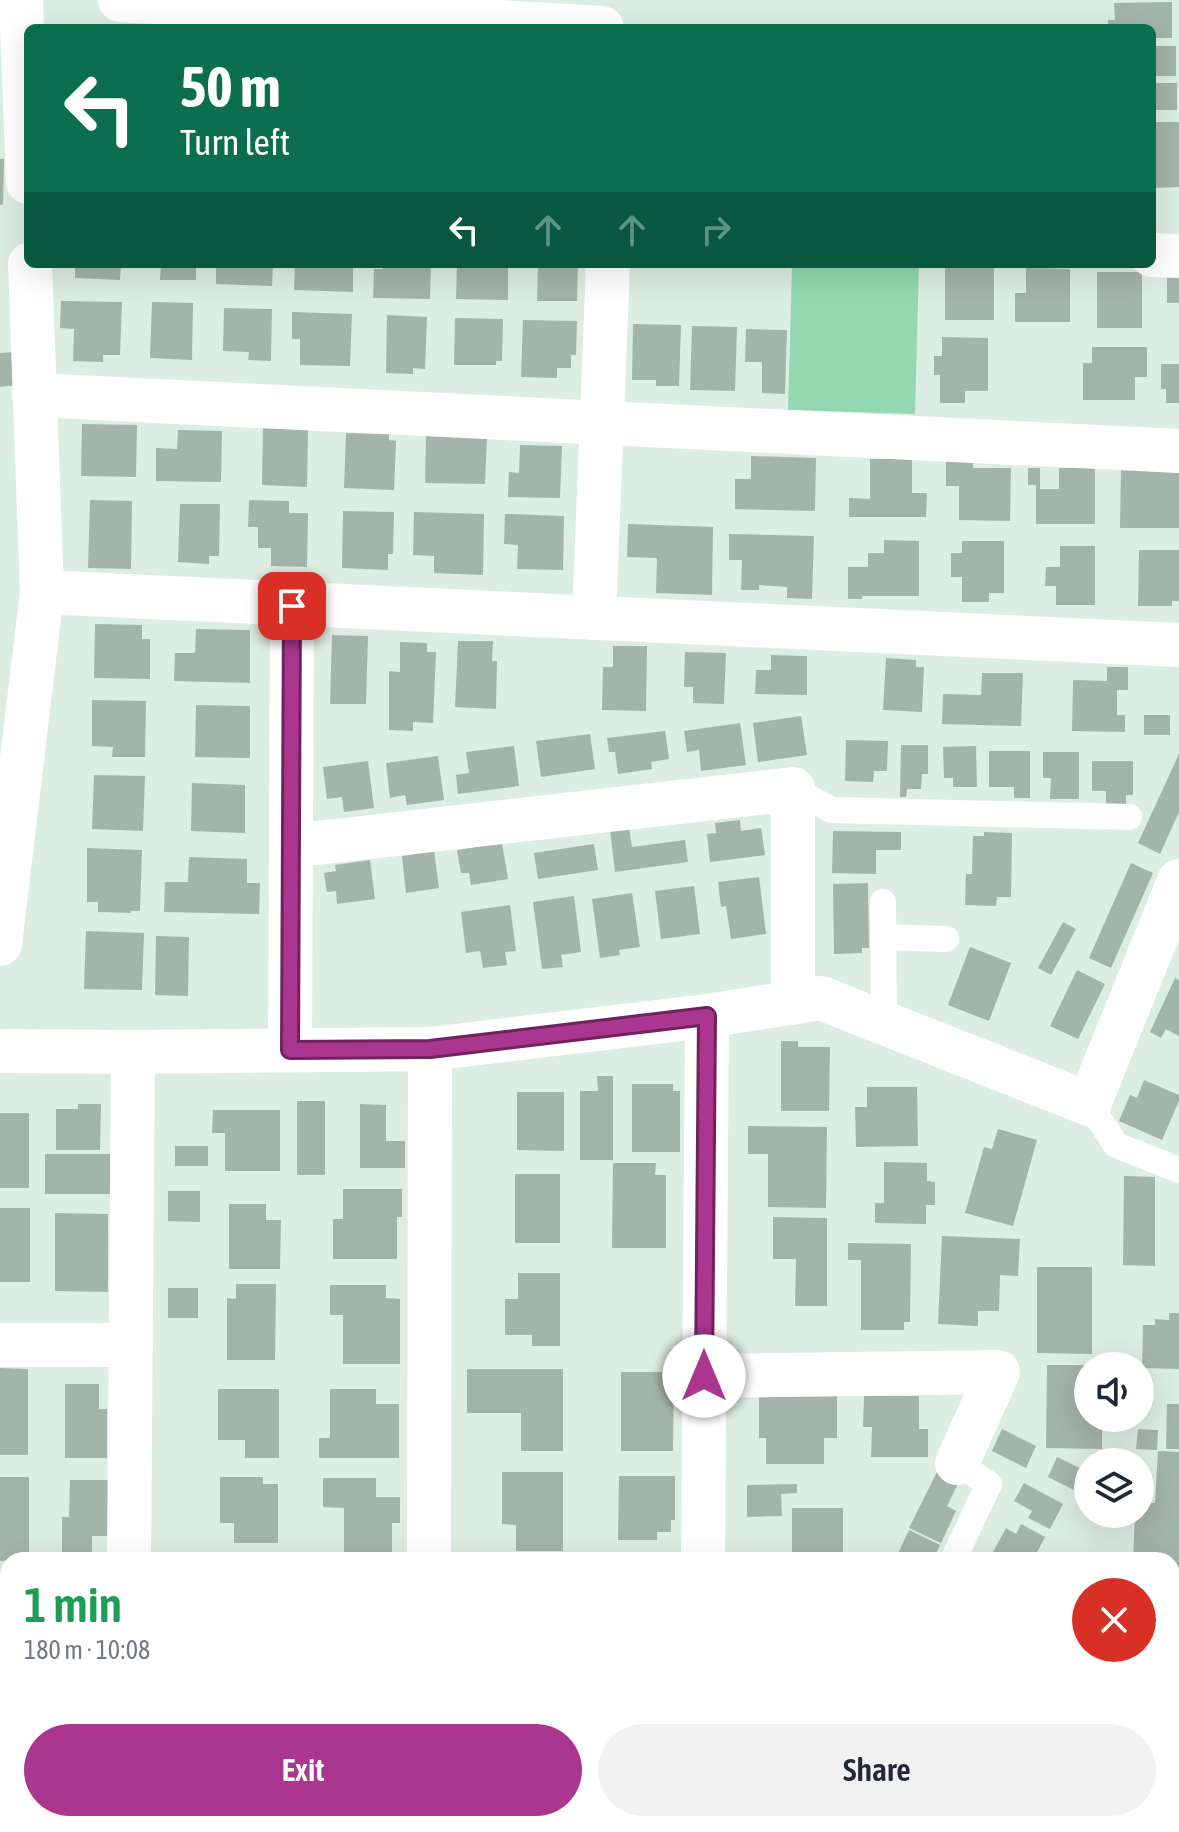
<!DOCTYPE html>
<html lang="en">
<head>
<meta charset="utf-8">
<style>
  :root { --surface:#fff; --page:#f2f2f3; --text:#1f2937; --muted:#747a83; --accent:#ab3690 }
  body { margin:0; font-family:"Asap Condensed",sans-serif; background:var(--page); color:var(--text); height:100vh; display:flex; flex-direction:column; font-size:30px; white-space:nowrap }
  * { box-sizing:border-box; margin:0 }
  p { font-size:26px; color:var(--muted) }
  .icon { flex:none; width:44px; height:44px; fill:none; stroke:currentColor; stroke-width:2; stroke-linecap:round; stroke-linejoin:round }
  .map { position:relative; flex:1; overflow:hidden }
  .drawer { position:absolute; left:0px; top:1552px; width:1180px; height:280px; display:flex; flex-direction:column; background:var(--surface); border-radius:24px 24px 0 0; box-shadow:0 8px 32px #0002 }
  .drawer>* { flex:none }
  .guide { position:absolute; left:24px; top:24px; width:1132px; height:244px; border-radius:12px; box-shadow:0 8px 32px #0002; background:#0b6e4f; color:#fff; overflow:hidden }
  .controls { position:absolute; left:1074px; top:1352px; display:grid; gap:16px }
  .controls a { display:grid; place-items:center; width:80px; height:80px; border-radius:50%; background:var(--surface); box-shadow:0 8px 32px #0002; font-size:40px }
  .pin { position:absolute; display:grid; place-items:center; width:68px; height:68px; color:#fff; margin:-34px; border-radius:16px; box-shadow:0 4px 12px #0006 }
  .me { position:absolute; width:88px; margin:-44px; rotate:0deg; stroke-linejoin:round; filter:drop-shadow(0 0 6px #0008) }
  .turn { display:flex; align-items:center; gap:28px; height:168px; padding:0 24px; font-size:36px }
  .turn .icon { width:104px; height:104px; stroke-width:2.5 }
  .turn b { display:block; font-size:56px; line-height:68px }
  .lanes { display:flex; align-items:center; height:76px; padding:0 24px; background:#0003; justify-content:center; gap:40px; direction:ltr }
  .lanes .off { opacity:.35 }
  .round { display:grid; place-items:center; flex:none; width:84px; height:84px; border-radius:42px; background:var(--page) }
  .headline { display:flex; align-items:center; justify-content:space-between; height:136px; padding:0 24px }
  h1 { font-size:48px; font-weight:600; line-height:60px; color:#1e9e55 }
  .button { display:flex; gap:16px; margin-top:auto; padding:16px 24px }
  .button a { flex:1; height:92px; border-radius:48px; background:var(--accent); color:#fff; font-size:32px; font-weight:600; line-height:92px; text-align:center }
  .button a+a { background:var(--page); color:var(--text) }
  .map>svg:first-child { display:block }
  .green { fill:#94d8b1 }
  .building { fill:#a3b4a9 }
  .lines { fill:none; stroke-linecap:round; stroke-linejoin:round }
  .lane { stroke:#fff; stroke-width:26 }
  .street { stroke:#fff; stroke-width:44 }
  .route-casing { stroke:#6f235e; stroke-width:20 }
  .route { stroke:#ab3690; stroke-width:14 }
</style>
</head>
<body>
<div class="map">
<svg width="1179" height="1832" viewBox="0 0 1179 1832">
  <rect width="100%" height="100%" fill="#dcede2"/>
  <polygon class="green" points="792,264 919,264 915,414 788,410"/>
  <g class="building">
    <polygon points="1172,2 1172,38 1152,38 1152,28 1108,28 1108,20 1115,20 1114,3"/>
    <polygon points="77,24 135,25 135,28 77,28"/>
    <rect x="1152" y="46" width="24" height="30"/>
    <rect x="1152" y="83" width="25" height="27"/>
    <polygon points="1152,122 1179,122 1179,187 1152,188"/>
    <polygon points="0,159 4,159 3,205 0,205"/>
    <polygon points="75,264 121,264 120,280 75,278"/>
    <polygon points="161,264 196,264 196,280 160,280"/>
    <polygon points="216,264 273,264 272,286 216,284"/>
    <polygon points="295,264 353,264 353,292 294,290"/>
    <polygon points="383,264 431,264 430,299 373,298 374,269 383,269"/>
    <polygon points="457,264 508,264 508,300 456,299"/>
    <polygon points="538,264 578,264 577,301 537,301"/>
    <rect x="945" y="265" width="49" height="55"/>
    <polygon points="1026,268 1070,269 1070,322 1015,322 1015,293 1026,293"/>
    <rect x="1097" y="272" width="45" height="56"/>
    <rect x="1167" y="276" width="12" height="27"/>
    <polygon points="61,301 122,302 120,355 103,355 103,362 73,361 74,329 60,328"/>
    <polygon points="152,302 193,303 192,360 150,358"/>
    <polygon points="224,308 272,309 271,361 248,360 249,352 223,351"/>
    <polygon points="292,312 352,314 350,366 300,365 300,339 292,339"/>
    <polygon points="387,315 427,317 425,369 413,368 413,374 386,373"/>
    <polygon points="455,318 503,319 502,361 496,361 496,365 454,365"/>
    <polygon points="523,320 577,321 576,355 571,355 571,368 557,368 557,378 521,377"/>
    <polygon points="633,324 681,325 679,386 656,386 656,380 632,380"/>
    <polygon points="692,326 737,327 735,391 690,390"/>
    <polygon points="746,329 787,330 785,394 762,393 762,362 745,362"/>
    <polygon points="942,337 988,338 988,391 965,391 965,403 940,403 940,375 934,375 934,356 942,356"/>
    <polygon points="1092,347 1147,347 1147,377 1135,377 1135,400 1083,400 1083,363 1092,363"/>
    <polygon points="15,352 18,385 0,387 0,353"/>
    <polygon points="1161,364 1179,364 1179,403 1166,403 1166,389 1161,389"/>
    <polygon points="82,424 137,425 136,477 81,476"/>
    <polygon points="263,428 308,429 307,487 262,485"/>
    <polygon points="178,430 222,431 221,482 156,481 156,448 177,449"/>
    <polygon points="346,433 389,434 389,440 396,441 394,490 344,488"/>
    <polygon points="426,436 487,437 485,484 425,483"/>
    <polygon points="520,445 562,446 560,498 508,497 509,472 519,473"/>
    <polygon points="751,456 816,458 815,511 735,509 735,479 751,479"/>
    <polygon points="870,459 912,459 912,493 927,493 926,517 849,517 849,498 870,499"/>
    <polygon points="946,459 973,460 973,468 1011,468 1010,521 959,520 959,486 946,486"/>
    <polygon points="1028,468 1040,468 1040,489 1059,489 1059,468 1095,468 1095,524 1036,524 1036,485 1028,485"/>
    <polygon points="1121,468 1179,468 1179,528 1120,528"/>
    <polygon points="90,500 132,501 131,569 88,568"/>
    <polygon points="249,500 289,501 289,513 308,513 307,567 271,566 271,548 258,548 258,527 248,527"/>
    <polygon points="180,504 220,504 219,556 209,556 209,564 178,562"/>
    <polygon points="343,511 394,512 393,554 388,554 388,570 342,568"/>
    <polygon points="414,512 484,514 483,575 434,573 434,556 413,555"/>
    <polygon points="505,514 564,516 563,570 517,569 518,545 504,544"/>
    <polygon points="628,524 713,527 712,595 656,593 657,558 627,557"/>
    <polygon points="729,534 814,536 812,599 787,598 787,587 759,585 759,590 741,590 742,560 729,560"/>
    <polygon points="884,540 919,541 919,596 862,596 862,599 848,599 848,567 868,567 868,553 884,553"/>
    <polygon points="962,541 1004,541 1004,593 989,593 989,602 962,602 962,577 951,577 951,553 962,553"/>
    <polygon points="1060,546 1095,546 1095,605 1056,605 1056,586 1045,586 1046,567 1060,567"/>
    <polygon points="1139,550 1179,550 1179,601 1172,601 1172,606 1138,606"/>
    <polygon points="95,624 142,625 142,639 150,639 150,679 94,678"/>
    <polygon points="196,629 250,630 250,683 174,681 175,653 195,653"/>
    <polygon points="332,635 368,636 366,704 330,704"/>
    <polygon points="458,641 493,641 492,661 497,661 496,709 455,707"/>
    <polygon points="400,642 427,643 427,652 436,652 433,723 413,722 413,731 389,730 389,671 400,672"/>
    <polygon points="613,646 647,646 646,711 602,710 603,667 613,667"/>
    <polygon points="685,652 726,653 724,704 693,703 693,687 684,687"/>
    <polygon points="771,655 807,656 807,695 755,694 756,670 771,670"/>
    <polygon points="886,658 916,660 916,667 924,667 922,712 883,710"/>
    <polygon points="1107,667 1128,667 1128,690 1117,690 1117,715 1125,715 1125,732 1072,731 1073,680 1107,681"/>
    <polygon points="982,673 1023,673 1021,726 942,724 943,694 981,695"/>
    <polygon points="92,700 146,701 145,757 112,757 113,747 92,746"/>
    <polygon points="196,705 250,706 250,758 195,757"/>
    <rect x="1144" y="715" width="26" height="20"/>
    <polygon points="801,716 807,755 758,762 753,723"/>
    <polygon points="740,723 746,765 701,771 699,750 687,752 684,731"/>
    <polygon points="665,731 669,759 651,762 652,769 618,774 615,752 609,752 607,738"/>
    <polygon points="590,734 595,769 541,777 536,741"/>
    <polygon points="846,740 888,741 887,771 874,771 873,782 845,781"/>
    <polygon points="901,745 928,745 928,774 922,774 921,789 907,789 906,797 900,797"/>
    <polygon points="514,746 519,786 458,794 456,775 469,773 466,752"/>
    <polygon points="976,746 977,787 953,787 953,778 944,778 943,747"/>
    <polygon points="989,751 1030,751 1030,798 1014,798 1014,787 989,787"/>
    <polygon points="1043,752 1079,752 1079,799 1050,799 1051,778 1043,778"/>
    <polygon points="1179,754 1179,812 1160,854 1138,843"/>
    <polygon points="438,756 444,800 407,805 405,795 390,798 386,763"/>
    <polygon points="368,761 374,808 344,812 342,797 327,799 323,767"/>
    <polygon points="1092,761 1133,761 1133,795 1126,795 1126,806 1106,806 1106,791 1092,791"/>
    <polygon points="94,775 145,776 143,831 92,829"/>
    <polygon points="192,783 245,785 245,833 191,831"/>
    <polygon points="740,820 741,831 761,828 765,855 710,862 707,834 716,833 715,823"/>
    <polygon points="629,827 632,847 685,840 688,862 615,872 610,829"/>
    <polygon points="833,831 901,832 901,850 876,850 876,874 832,873"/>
    <polygon points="984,832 1012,833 1011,897 997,897 996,906 965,905 966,874 972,874 973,836 984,836"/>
    <polygon points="502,843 508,879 471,885 469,873 461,873 457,850"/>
    <polygon points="594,844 598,870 538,879 534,853"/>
    <polygon points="87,848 142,850 140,911 131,911 131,913 98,912 98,902 87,902"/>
    <polygon points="434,851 439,888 406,893 402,856"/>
    <polygon points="189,857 247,859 247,883 260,883 259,914 164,912 165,882 188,882"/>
    <polygon points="370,860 375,899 337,904 336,891 327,892 324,873 336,871 335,865"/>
    <polygon points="1131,863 1153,873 1111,968 1089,958"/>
    <polygon points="759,877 766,934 731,939 726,906 721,907 718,882"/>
    <polygon points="868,883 869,948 862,948 862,953 834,954 833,884"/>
    <polygon points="694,886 700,934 661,939 655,891"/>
    <polygon points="632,893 640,947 619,950 620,955 600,958 592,899"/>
    <polygon points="574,896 581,952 561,955 563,967 542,969 533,902"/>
    <polygon points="510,905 516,951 505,952 507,965 483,968 480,951 466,953 461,912"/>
    <polygon points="1063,922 1076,929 1051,975 1038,968"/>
    <polygon points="86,931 144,933 142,990 84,989"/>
    <polygon points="156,936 189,937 188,996 155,995"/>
    <polygon points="970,947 1011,963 989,1021 948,1005"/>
    <polygon points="1077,970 1105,984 1078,1039 1050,1026"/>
    <polygon points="1175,978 1179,980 1179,1036 1166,1029 1161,1038 1150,1032"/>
    <polygon points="781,1041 798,1041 798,1047 830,1047 829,1111 781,1111"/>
    <polygon points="597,1076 613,1076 613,1160 580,1160 580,1091 598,1091"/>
    <polygon points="1144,1080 1179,1095 1179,1101 1162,1140 1119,1121 1130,1095 1137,1098"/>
    <polygon points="632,1084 673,1084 673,1091 680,1091 680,1152 632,1152"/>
    <polygon points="867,1087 917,1087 918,1146 856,1147 855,1107 867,1107"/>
    <polygon points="517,1092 564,1092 564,1151 517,1150"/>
    <rect x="297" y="1101" width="28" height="74"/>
    <polygon points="78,1104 101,1104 100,1150 56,1150 56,1109 78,1109"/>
    <polygon points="360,1104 386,1105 386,1141 405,1141 405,1168 360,1168"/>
    <polygon points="213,1110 280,1110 280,1171 225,1171 225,1133 212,1133"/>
    <rect x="0" y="1113" width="29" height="75"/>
    <polygon points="748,1126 827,1127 826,1208 768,1207 768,1154 748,1154"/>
    <polygon points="998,1129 1037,1140 1013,1226 965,1213 984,1147 992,1149"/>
    <rect x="175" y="1146" width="33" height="20"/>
    <rect x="45" y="1154" width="65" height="40"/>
    <polygon points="884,1162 927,1163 927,1181 935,1182 935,1205 926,1205 926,1224 875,1223 875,1203 884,1203"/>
    <polygon points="613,1163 656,1163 655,1175 666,1175 666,1248 612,1248"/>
    <rect x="515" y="1174" width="45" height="69"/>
    <polygon points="1124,1176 1155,1177 1155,1266 1123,1265"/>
    <polygon points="343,1189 402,1189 402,1217 397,1217 397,1259 333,1259 333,1219 343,1219"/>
    <polygon points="168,1191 200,1191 200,1222 168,1221"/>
    <polygon points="229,1204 266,1204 266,1220 281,1220 280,1269 229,1269"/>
    <rect x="0" y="1208" width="30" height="74"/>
    <polygon points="55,1213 108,1214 108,1292 55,1291"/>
    <polygon points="773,1217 827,1218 827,1306 795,1306 796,1259 773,1259"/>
    <polygon points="942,1236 1020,1239 1018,1276 1000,1275 999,1311 978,1311 978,1326 938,1324"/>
    <polygon points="848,1243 911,1244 910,1322 904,1322 904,1330 861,1330 861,1260 848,1260"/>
    <polygon points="1037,1267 1092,1267 1092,1354 1037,1353"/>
    <polygon points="518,1273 560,1273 560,1346 532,1346 532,1335 505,1335 505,1299 518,1299"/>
    <polygon points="236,1284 276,1284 275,1360 227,1360 227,1298 236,1299"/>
    <polygon points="330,1285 386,1285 386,1298 400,1299 400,1364 343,1364 343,1315 330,1315"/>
    <rect x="168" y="1288" width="30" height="30"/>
    <polygon points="1169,1313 1179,1313 1179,1369 1142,1368 1143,1325 1155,1325 1155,1319 1169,1320"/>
    <polygon points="1047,1365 1088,1365 1088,1418 1102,1418 1102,1449 1046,1448"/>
    <polygon points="0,1368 28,1369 28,1455 0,1455"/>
    <polygon points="467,1369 563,1369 563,1451 521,1451 521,1413 467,1413"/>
    <polygon points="621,1372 674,1372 673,1451 621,1451"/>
    <polygon points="65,1384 99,1384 99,1409 107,1409 107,1458 65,1458"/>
    <polygon points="218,1389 279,1389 279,1458 245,1458 245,1440 218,1440"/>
    <polygon points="330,1389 376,1389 376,1404 399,1404 399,1458 319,1458 319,1438 330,1438"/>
    <polygon points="837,1396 837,1438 824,1438 824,1464 766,1464 766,1438 759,1438 759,1397"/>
    <polygon points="864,1396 919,1396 919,1429 928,1429 928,1457 871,1457 872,1427 863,1427"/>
    <polygon points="1167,1404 1179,1404 1179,1449 1166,1449"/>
    <polygon points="1002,1429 1036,1446 1026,1468 992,1451"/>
    <polygon points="1138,1429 1158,1430 1157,1450 1136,1449"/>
    <polygon points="1158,1451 1179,1452 1179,1726 1172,1726 1172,1560 1133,1560 1135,1514 1140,1514 1140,1503 1155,1503"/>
    <polygon points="1057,1457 1088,1472 1078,1492 1048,1477"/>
    <polygon points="502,1472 563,1472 563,1551 516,1551 516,1525 502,1524"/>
    <polygon points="937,1472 959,1482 947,1506 956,1511 941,1543 909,1528"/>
    <polygon points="619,1476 675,1476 675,1520 671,1520 671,1532 657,1532 657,1540 618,1540"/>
    <polygon points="0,1477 29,1477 29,1560 0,1561"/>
    <polygon points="220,1477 263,1477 263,1484 278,1484 278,1543 234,1543 234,1523 220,1523"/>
    <polygon points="323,1478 376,1478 376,1497 400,1497 400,1523 392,1523 392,1554 344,1554 344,1508 323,1507"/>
    <polygon points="70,1480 109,1480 109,1536 92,1536 92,1560 62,1560 62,1517 69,1517"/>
    <polygon points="1024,1483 1063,1504 1050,1529 1028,1518 1032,1511 1014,1501"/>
    <polygon points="797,1484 797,1493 781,1494 782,1516 747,1517 747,1485"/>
    <rect x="792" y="1508" width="51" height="52"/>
    <polygon points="1021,1524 1045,1537 1033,1560 1007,1560 993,1552 1006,1528 1016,1534"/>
    <polygon points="909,1530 940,1545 933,1560 895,1560"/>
    <rect x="0" y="1640" width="8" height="78"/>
    <rect x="1172" y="1751" width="7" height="46"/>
    <polygon points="0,1753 8,1753 8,1824 33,1824 33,1832 0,1830"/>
    <rect x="211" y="1824" width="54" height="8"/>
    <polygon points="339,1824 396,1824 396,1832 340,1832"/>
    <rect x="486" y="1824" width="51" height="8"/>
    <rect x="626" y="1824" width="45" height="8"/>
    <rect x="751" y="1824" width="60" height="8"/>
    <polygon points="1066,1824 1097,1824 1097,1832 1048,1832 1048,1826 1066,1826"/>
    <rect x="1133" y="1824" width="41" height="8"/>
  </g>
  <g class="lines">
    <g class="lane">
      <polyline points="793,789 832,810 1129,817"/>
      <polyline points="883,902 884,1023"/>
      <polyline points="883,937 946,939"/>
      <polyline points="1089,1104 1116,1145 1179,1170"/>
      <polyline points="953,1560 989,1484 957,1463"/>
    </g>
    <g class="street">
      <polyline points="21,0 28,182"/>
      <polyline points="120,0 602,28"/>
      <polyline points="1152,255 1179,256"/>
      <polyline points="34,395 1179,451"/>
      <polyline points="42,592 1179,645"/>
      <polyline points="594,618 608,264"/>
      <polyline points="291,846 793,789 793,1003"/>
      <polyline points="0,944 42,592 30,264"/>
      <polyline points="290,1050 292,606"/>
      <polyline points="0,1051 133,1052 430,1049 707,1016 821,998 1089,1104 1179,881"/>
      <polyline points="0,1345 131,1345"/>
      <polyline points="704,1376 998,1372 957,1463"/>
      <polyline points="129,1560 133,1052"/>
      <polyline points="429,1560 430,1049"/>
      <polyline points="703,1560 707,1016"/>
      <polyline points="0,1622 8,1622"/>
      <polyline points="127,1832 127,1824"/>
      <polyline points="428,1832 428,1824"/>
      <polyline points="701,1832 701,1824"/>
    </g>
  </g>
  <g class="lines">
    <g class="route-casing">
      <polyline id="route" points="292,606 290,1050 430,1049 707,1016 704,1376"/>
    </g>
    <use href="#route" class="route"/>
  </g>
</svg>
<div class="controls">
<a><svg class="icon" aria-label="sound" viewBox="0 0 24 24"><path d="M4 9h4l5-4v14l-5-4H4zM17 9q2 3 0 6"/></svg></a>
<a><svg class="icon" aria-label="layers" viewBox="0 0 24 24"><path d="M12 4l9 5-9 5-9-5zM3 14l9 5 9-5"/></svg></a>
</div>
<div class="pin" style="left:292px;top:606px;background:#d93025"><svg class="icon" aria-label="arrive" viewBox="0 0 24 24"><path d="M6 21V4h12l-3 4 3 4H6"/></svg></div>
<svg class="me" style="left:704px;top:1376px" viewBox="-20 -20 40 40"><circle r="19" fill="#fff"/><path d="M0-13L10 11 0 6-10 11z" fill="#ab3690"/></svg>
<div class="guide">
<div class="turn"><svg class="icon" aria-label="left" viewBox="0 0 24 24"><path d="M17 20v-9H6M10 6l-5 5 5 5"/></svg><div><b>50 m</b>Turn left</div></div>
<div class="lanes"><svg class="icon" aria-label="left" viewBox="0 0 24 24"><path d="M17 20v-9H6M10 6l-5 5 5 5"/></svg><svg class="icon off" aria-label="ahead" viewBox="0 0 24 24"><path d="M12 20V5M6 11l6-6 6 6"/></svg><svg class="icon off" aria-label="ahead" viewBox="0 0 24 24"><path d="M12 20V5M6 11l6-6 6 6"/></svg><svg class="icon off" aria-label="right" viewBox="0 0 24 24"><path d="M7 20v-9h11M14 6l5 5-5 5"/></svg></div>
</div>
<section class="drawer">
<div class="headline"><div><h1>1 min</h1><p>180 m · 10:08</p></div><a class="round" style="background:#d93025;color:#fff"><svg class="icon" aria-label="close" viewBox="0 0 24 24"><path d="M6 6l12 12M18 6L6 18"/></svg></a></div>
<div class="button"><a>Exit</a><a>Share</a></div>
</section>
</div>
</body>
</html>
